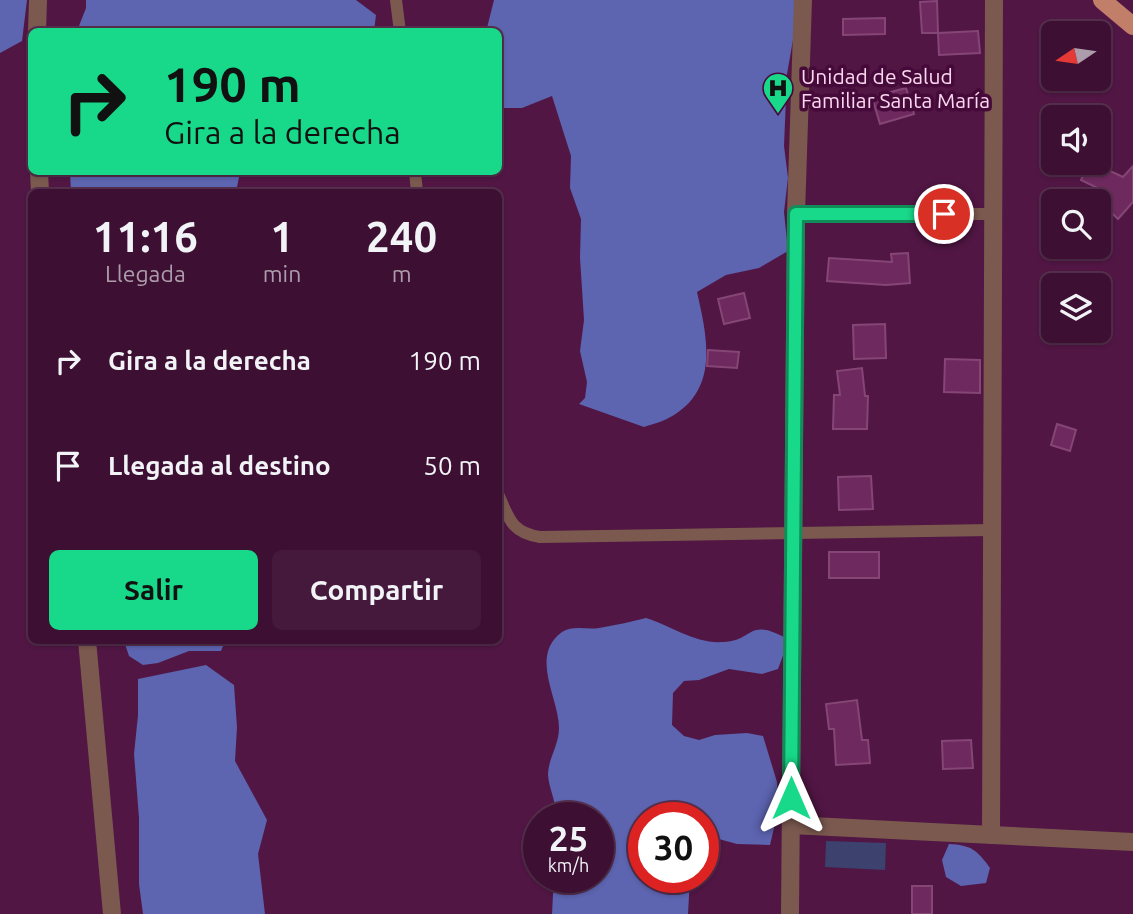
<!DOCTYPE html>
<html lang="es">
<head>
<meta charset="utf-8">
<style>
  :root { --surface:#3d1033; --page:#44193b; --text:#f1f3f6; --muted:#ad9dac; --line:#56304e; --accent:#18d989 }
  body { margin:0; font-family:Ubuntu,sans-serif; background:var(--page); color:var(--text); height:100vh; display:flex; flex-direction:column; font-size:26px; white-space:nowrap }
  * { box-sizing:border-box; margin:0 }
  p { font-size:23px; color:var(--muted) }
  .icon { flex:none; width:38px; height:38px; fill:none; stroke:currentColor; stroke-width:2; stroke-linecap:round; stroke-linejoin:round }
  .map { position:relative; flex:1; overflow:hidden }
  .panel { position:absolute; left:28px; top:189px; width:474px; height:455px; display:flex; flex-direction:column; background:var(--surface); border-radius:10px; box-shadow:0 2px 5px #0004,0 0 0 2px var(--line) }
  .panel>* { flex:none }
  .top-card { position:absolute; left:28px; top:28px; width:474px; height:147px; border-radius:10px; box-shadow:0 2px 5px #0004,0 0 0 2px var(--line); background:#18d989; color:#111; overflow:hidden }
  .needle { width:46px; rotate:257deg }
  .tools { position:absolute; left:1041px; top:21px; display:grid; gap:14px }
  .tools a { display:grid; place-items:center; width:70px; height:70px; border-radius:10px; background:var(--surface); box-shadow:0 2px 5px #0004,0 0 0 2px var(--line); font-size:35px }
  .speed { position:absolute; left:523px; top:802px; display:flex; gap:14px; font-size:35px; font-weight:700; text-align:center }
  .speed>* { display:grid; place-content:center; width:91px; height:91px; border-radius:50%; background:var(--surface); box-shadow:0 2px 5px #0004,0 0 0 2px var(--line); line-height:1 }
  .speed small { font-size:18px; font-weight:400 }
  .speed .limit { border:10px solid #d22; background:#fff; color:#111 }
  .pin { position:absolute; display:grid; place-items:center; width:60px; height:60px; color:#fff; margin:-30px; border:4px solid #fff; border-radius:50%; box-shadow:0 2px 7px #0007 }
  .me { position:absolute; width:77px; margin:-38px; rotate:0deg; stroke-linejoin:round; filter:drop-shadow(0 0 5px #0008) }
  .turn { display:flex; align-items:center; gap:24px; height:147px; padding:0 21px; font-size:32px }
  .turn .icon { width:91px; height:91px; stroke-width:2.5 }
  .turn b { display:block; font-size:49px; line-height:60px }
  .eta { display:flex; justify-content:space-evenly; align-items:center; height:119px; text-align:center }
  .eta b { font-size:42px; font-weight:600; line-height:49px }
  .primary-button { display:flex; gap:14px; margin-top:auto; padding:14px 21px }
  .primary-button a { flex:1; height:80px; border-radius:10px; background:var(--accent); color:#111; font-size:28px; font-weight:600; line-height:80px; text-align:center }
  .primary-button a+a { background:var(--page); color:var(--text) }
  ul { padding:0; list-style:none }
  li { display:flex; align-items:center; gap:21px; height:105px; padding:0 21px }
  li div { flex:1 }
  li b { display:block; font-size:26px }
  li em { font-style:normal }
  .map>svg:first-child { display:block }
  .green { fill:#3c416d }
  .forest { fill:#5d64b0 }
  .building { fill:#6e295e; stroke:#854675; stroke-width:2 }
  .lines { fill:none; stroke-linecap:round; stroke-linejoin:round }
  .service { stroke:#7b594f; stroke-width:12 }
  .minor { stroke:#7b594f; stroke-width:18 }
  .primary { stroke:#c17f6a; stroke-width:18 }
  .route-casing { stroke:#108d59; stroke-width:18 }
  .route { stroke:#18d989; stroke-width:12 }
  .labels { text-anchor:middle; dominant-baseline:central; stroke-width:7; stroke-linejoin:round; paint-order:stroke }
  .poi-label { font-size:21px; fill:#fbd7f0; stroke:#450a39; text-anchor:start }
</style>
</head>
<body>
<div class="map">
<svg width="1133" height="914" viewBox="0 0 1133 914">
  <rect width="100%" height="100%" fill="#511644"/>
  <polygon class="green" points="826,841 886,843 885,870 825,867"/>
  <g class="forest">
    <polygon points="0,0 27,0 22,41 0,53"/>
    <polygon points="86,0 356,0 376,15 374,31 358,28 350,32 77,31 86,8"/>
    <path d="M494,0H800L787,74L784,146L788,178L784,212L788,251L759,268L726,275L697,292C707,336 719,387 674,415C665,421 653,424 644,427L579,404L585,398L587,382L580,351L584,320L580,258L581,219L570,188L571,156L552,96L522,108H499V32H486Z"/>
    <polygon points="70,172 240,172 236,192 71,192"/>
    <path d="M646,618C672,626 695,644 723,642C754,641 747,618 784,637V653L778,669L762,674L729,669L699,680L684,681L673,693L672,725L684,736L699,740L715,735L747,733L763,736L777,782L778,797L772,813L774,828L770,845L737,844L704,835V817H644V877H690L688,914H552L553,894L558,877H598V817H555C557,801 549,790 548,775C548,759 559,745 559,728C559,698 529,656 562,632C573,625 587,630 599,628C615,625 631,622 646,618Z"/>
    <polygon points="124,641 124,640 225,641 221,651 189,651 158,663 143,665 129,656"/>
    <polygon points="206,665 234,685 237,727 235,761 267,820 258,854 265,914 143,914 139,884 139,818 134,754 138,715 138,679"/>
    <path d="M949,844C971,845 977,850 990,868L986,883L961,886L946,877L942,860Z"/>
  </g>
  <g class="building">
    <polygon points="937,1 938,33 922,33 920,2"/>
    <polygon points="885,18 885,34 843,35 843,19"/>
    <polygon points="978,31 980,53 939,55 938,33"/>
    <polygon points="906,88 914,114 880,124 872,97"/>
    <polygon points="1089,163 1093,163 1123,177 1133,166 1133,202 1118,219 1100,202 1108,193 1081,180"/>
    <polygon points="908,253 910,283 886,285 827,281 829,258 892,262 891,254"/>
    <polygon points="744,293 750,318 724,324 718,299"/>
    <polygon points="885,324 886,358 854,359 853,325"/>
    <polygon points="708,350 739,352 737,368 707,366"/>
    <polygon points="945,359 980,360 980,393 944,392"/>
    <polygon points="862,368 865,396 868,396 867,429 833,429 834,395 840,395 837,371"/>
    <polygon points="1057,424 1076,430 1070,451 1051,445"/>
    <polygon points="871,476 873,509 839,510 838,477"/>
    <rect x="829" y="552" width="50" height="26"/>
    <polygon points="857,700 862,740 868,740 870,763 836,765 834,729 829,729 826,704"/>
    <polygon points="971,740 973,768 943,769 942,741"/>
    <rect x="912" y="886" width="20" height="28"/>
  </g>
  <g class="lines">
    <g class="service">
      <polyline points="396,0 400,32"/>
      <polyline points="415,172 417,192"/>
      <polyline points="796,214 993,214"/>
      <path d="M499,496C509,520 513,533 540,537L992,530"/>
    </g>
    <g class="minor">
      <polyline points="37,32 38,0"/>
      <polyline points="39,172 40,192"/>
      <polyline points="87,640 112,914"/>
      <polyline points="791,825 1133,842"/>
      <polyline points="991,835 994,0"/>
      <polyline points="790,914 796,214 803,0"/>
    </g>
    <polyline class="primary" points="1102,0 1133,26"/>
  </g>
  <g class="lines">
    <g class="route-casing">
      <polyline id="route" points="791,798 796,214 944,214"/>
    </g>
    <use href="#route" class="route"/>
  </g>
  <defs>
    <g id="hospital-pin" transform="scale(1.575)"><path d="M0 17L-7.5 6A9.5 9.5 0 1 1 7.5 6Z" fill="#18d989" stroke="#450a39"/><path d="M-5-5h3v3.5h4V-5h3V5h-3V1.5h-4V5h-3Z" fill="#111"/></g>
  </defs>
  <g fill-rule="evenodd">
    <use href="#hospital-pin" x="778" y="88"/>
  </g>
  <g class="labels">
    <g class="poi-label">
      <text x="801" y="76">Unidad de Salud<tspan x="801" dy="24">Familiar Santa María</tspan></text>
    </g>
  </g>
</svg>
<div class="tools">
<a><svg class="needle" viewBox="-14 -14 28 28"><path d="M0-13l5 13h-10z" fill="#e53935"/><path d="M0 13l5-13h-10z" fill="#ad9dac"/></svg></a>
<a><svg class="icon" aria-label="sound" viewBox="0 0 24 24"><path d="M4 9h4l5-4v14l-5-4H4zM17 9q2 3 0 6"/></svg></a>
<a><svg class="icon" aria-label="search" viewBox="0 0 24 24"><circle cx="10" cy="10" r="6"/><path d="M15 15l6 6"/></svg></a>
<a><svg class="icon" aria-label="layers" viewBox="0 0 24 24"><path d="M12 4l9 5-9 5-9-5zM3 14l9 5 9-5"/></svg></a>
</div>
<div class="speed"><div>25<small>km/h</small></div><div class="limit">30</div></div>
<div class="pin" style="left:944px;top:214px;background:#d93025"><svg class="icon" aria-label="arrive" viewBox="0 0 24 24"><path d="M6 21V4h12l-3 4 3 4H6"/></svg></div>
<svg class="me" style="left:791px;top:798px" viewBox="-20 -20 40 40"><path d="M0-17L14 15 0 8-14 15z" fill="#18d989" stroke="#fff" stroke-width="4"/></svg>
<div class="top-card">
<div class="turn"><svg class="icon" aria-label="right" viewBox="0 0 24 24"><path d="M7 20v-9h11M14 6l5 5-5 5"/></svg><div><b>190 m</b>Gira a la derecha</div></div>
</div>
<section class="panel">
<div class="eta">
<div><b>11:16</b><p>Llegada</p></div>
<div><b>1</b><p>min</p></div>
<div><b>240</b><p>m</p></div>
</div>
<ul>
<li><svg class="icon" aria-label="right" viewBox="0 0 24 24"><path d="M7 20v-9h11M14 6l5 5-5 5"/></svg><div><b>Gira a la derecha</b></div><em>190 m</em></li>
<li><svg class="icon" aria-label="arrive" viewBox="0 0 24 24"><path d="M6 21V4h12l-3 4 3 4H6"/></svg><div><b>Llegada al destino</b></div><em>50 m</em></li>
</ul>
<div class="primary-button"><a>Salir</a><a>Compartir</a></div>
</section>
</div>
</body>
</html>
